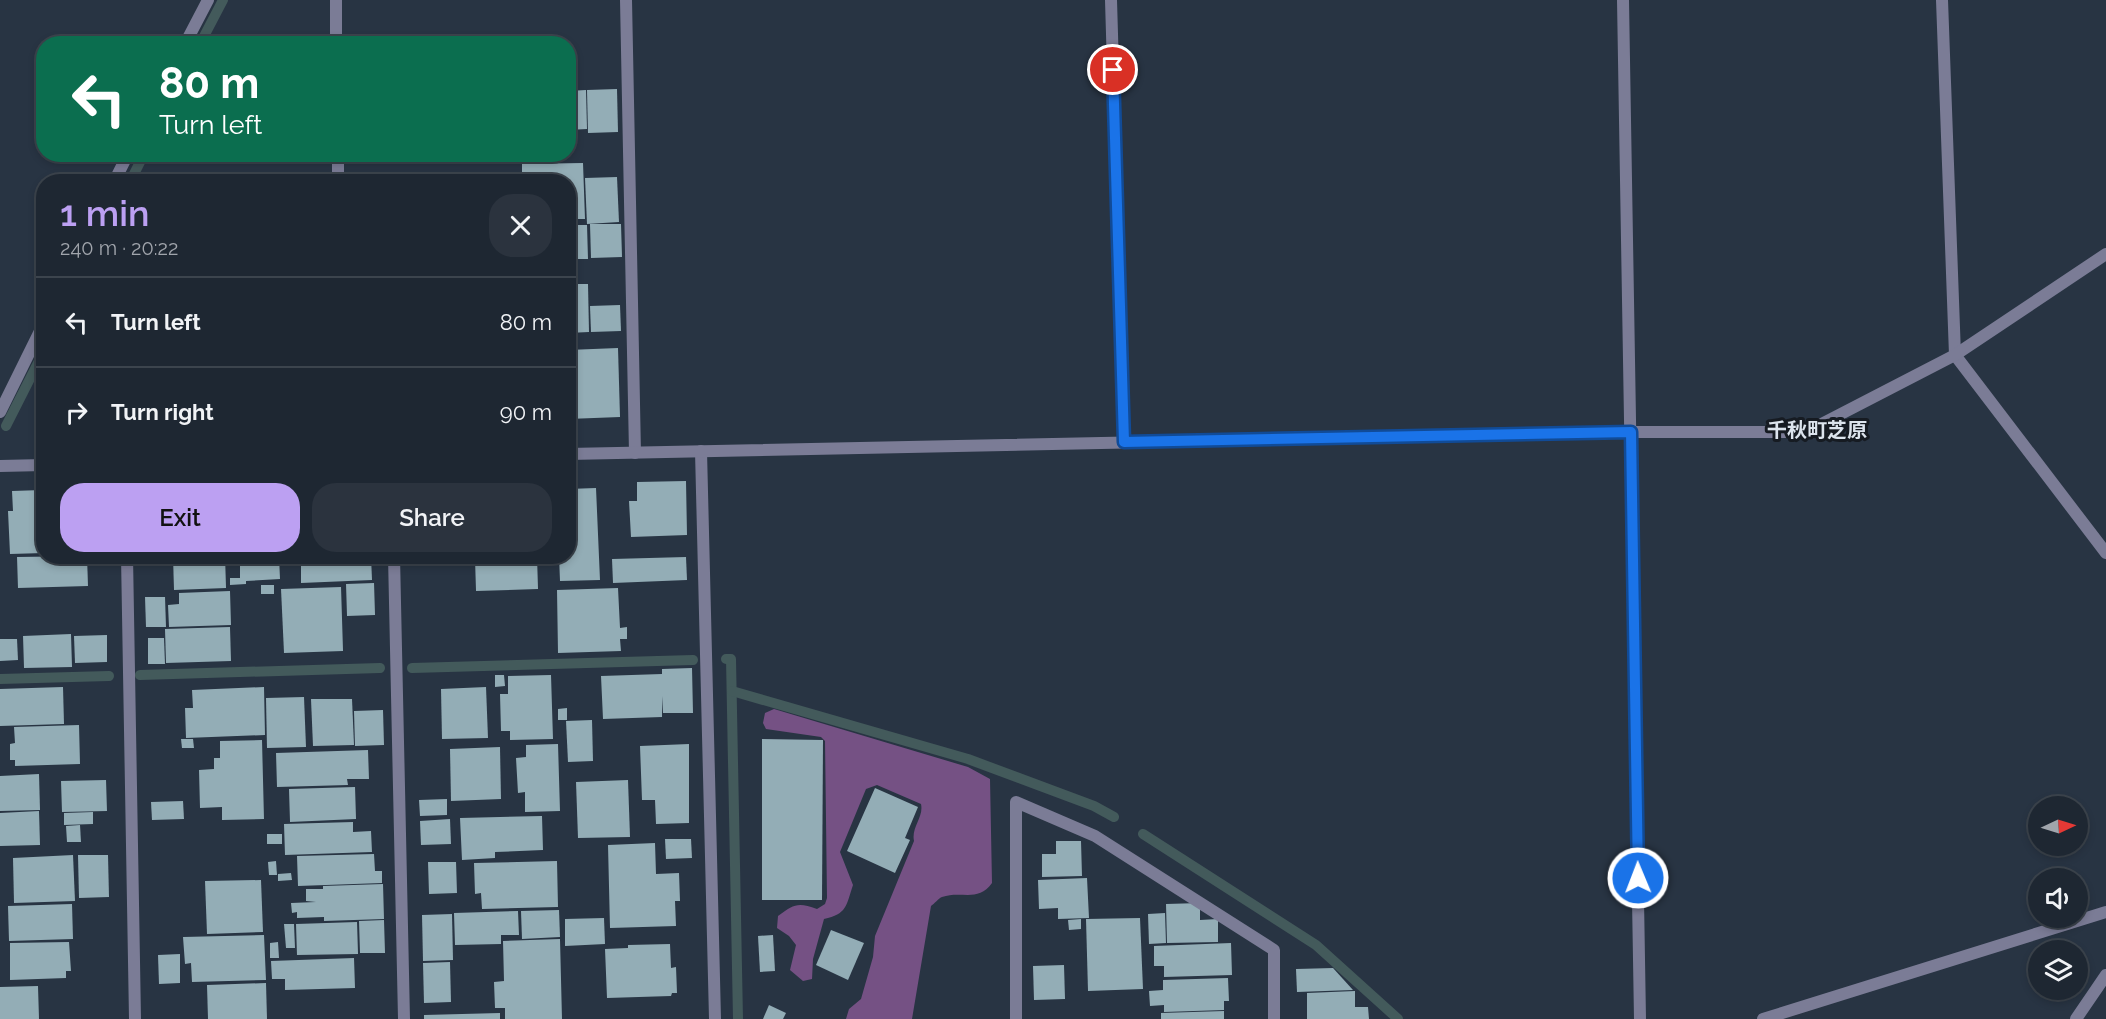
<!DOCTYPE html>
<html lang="en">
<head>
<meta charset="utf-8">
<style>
  :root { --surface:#1e2732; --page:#2b333e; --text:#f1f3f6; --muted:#a1a5ac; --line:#3c444d; --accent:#bca0f2 }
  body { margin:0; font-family:Raleway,"Noto Sans JP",sans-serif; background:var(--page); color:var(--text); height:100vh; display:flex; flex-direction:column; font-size:22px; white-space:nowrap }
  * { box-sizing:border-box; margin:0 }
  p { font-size:20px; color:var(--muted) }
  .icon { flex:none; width:33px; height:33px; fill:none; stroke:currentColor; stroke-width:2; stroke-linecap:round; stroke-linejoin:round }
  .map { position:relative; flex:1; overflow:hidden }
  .sheet { position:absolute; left:36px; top:174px; width:540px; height:390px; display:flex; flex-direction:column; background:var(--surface); border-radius:24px; box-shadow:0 3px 9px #0003,0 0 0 2px var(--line) }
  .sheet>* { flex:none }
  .guide { position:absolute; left:36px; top:36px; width:540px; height:126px; border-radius:24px; box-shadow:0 3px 9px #0003,0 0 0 2px var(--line); background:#0b6e4f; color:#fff; overflow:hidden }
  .needle { width:39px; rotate:86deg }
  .controls { position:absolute; left:2028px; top:796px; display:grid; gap:12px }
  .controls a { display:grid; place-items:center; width:60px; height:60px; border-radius:50%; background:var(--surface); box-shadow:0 3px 9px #0003,0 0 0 2px var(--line); font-size:30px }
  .pin { position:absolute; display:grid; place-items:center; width:51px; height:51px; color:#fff; margin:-26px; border:3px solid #fff; border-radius:50%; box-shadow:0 2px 6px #0007 }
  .me { position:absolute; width:66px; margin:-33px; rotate:359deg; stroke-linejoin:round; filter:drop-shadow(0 0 4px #0008) }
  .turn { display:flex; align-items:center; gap:21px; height:126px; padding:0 24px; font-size:27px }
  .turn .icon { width:78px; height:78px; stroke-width:2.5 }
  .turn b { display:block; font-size:42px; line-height:51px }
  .round { display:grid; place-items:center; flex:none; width:63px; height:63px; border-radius:24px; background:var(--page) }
  .summary { display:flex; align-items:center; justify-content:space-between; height:102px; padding:0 24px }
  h1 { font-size:36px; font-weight:600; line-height:45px; color:var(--accent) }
  .button { display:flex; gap:12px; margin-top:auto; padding:12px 24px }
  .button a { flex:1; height:69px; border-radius:24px; background:var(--accent); color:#111; font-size:24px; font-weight:600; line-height:69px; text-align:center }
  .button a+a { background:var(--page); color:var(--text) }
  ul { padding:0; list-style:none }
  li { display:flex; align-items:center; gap:18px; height:90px; padding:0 24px; border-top:2px solid var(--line) }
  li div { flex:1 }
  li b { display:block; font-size:22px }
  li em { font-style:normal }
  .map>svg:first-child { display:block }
  .forest { fill:#755184 }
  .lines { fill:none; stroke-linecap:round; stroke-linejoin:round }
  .stream { stroke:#435a5b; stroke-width:10 }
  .building { fill:#93adb6 }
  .minor { stroke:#7b7c96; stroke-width:12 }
  .tertiary { stroke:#7b7c96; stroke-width:12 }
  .route-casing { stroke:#114b97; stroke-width:15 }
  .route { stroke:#1a73e8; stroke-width:10 }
  .labels { text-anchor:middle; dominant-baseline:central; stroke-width:6; stroke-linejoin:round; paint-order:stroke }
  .quarter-label { font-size:20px; font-weight:bold; fill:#dce4ed; stroke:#161b22 }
</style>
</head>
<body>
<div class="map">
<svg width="2106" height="1019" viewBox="0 0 2106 1019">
  <rect width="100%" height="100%" fill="#283443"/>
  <path class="forest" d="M774,709L968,767L990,779L992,883C978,903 961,890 942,897C939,898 934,904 931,906L912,1019H846L849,1009L861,999L873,957L875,936L914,841C911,827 924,817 921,804L877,785L866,789L840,852L853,885C846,906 847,914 824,919L813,959L812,979L803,981L790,970L796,945L789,936L777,928L778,916C794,904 798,902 817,909L825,904L827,898L825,741L821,737L766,729L763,723L765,713Z"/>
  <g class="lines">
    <g class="stream">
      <polyline points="200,44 223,0"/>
      <polyline points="130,182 144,154"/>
      <polyline points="6,426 44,351"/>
      <polyline points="726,659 731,659 738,1019"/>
      <polyline points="412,668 693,660"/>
      <polyline points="140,675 380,668"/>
      <polyline points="0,679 109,676"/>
      <polyline points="732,691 968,759 1094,806 1114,817"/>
      <polyline points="1143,834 1316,945 1398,1019"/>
    </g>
  </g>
  <g class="building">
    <polygon points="617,89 618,132 588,133 587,90"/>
    <polygon points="586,90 587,129 568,130 568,91"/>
    <polygon points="583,163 585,219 568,219 568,182 522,182 522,164"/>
    <polygon points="376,177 376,182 348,182 348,178"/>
    <polygon points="617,177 619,222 587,224 585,178"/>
    <polygon points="590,224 621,224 622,257 591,258"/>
    <polygon points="568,225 587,225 588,259 577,259 577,278 568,278"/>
    <polygon points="568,284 588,284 589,332 568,333"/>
    <polygon points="620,305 621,331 591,332 590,306"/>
    <polygon points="618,348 620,417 568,419 568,350"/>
    <polygon points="686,481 687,535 631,537 629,501 637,501 637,482"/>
    <polygon points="596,488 600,580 560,581 559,556 568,556 568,489"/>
    <polygon points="42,490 44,553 10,554 8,511 13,511 12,491"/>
    <polygon points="87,556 88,586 18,588 17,557"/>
    <polygon points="173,556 225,556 226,588 174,590"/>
    <polygon points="240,556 279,556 280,579 246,581 246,584 230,585 230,578 240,578"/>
    <polygon points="301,556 371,556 372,580 301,583"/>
    <polygon points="537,556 538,589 476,591 475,558"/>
    <polygon points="686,557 687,580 613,583 612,559"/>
    <polygon points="374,583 375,615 347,616 346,584"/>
    <rect x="261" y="585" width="13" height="9"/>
    <polygon points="341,587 343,651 284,653 281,589"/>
    <polygon points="618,588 620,628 627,627 627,639 620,639 621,651 558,653 557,590"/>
    <polygon points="230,591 231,625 169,627 168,605 179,604 179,593"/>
    <polygon points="145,597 165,597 166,627 146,627"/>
    <polygon points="230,627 231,661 166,663 165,629"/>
    <polygon points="71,634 72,667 24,668 23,636"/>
    <polygon points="107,635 107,662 75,663 74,636"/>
    <polygon points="148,638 164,638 165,664 148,664"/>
    <polygon points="0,639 17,639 18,660 0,661"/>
    <polygon points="692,668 693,713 663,713 662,696 662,717 603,719 601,676 662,674 662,669"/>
    <polygon points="495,675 504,675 505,686 495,687"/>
    <polygon points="551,675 553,739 510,740 510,731 501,731 500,694 508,694 508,676"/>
    <polygon points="63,687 64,724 0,726 0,689"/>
    <polygon points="264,687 265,735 186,738 185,708 193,708 192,690"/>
    <polygon points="486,687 488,738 442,739 441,689"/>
    <polygon points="304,697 306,747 267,748 266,698"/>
    <polygon points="311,699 352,699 354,745 313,746"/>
    <polygon points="567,708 567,720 558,720 558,709"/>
    <polygon points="383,710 384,745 355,746 354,711"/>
    <polygon points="592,720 593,761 568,762 566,721"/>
    <polygon points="79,725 80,764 15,766 15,760 10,760 10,744 15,743 14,727"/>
    <polygon points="181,739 193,739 194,748 182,748"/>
    <polygon points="762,739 823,740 822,900 762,900"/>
    <polygon points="262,740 264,819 222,820 222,807 200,808 199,770 214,769 214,758 220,758 220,741"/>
    <polygon points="558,744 560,811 525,812 525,792 518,793 516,758 526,757 526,745"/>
    <polygon points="689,744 689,823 656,824 655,800 642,800 640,746"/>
    <polygon points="500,747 501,799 451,801 450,749"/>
    <polygon points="368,750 369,779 347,779 348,785 277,787 276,753"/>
    <polygon points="39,774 40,810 0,811 0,776"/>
    <polygon points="106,780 107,811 62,812 61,781"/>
    <polygon points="628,780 630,837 578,838 576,782"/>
    <polygon points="355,787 356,819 290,822 289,789"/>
    <polygon points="875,788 918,807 905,838 910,840 895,873 847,851"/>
    <polygon points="447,799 447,815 420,816 419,800"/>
    <polygon points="183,801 184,819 152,820 151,802"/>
    <polygon points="39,811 40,845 0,846 0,813"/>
    <polygon points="93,812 93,824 64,825 64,813"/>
    <polygon points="542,816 543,850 495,852 495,858 462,860 460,818"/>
    <polygon points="450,819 451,844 421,845 420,821"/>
    <polygon points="353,822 353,832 371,831 372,852 285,855 284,824"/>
    <polygon points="80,825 81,842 67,842 66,826"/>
    <rect x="267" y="834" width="15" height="10"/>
    <polygon points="665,839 691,839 692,858 666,859"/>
    <polygon points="1056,841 1081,841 1082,876 1042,877 1042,854 1056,854"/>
    <polygon points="655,843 656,874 679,873 680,901 675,901 676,926 610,928 608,845"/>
    <polygon points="374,854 375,871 382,871 382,883 298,886 297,856"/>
    <polygon points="73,855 75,901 14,903 13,858"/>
    <polygon points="78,855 108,855 109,897 79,898"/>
    <polygon points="276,861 277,875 269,875 268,862"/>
    <polygon points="557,861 558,907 482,909 481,893 475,894 474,863"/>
    <polygon points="428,862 456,862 457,893 429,894"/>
    <polygon points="291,873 292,880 278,881 278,874"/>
    <polygon points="1087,878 1089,918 1058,919 1058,908 1039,909 1038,880"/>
    <polygon points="261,880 263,932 207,934 205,881"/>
    <polygon points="383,884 384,919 324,921 324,917 297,918 297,912 292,913 291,903 316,902 306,901 306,889 323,889 323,886"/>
    <polygon points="1200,903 1200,920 1218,919 1218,942 1167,943 1166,904"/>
    <polygon points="72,904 73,939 9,941 8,906"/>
    <polygon points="559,910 560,937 522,939 521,911"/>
    <polygon points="518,911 519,935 501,935 501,944 455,945 454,913"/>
    <polygon points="1165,913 1166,943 1149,944 1148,914"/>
    <polygon points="452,914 453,960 423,961 422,915"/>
    <polygon points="604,918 605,944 565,946 565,919"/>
    <polygon points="1140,918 1143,989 1088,991 1086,919"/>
    <polygon points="1081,919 1081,929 1069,930 1068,920"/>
    <polygon points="384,920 385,953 360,953 359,921"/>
    <polygon points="357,922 358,954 297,955 296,924"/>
    <polygon points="284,924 294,924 295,948 286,948"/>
    <polygon points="831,930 864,943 848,980 816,965"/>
    <polygon points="264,935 266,980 192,982 191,963 185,964 183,937"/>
    <polygon points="773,935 775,971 760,972 758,936"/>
    <polygon points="560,939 562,1019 505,1019 505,1008 495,1008 494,982 504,981 503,941"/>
    <polygon points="69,942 71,971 66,971 66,978 10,980 10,943"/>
    <polygon points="278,942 279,958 270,958 270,943"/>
    <polygon points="1231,943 1232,975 1164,977 1164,966 1154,966 1154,946"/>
    <polygon points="670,944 671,968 676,967 677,993 672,993 671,996 607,998 605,949 628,948 628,945"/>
    <polygon points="180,954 180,983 159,984 158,955"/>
    <polygon points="354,958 355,988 285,990 285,979 272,979 271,961"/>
    <polygon points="450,962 451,1002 424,1003 423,963"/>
    <polygon points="1064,965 1065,999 1034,1000 1033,966"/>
    <polygon points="1333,968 1353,990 1297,992 1296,969"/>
    <polygon points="1228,978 1229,1001 1224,1001 1224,1010 1164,1012 1164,1005 1150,1006 1149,991 1163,990 1163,980"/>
    <polygon points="266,983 267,1019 208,1019 207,985"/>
    <polygon points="38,986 39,1019 0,1019 0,987"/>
    <polygon points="1355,991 1355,1007 1368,1007 1369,1019 1307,1019 1307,993"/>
    <polygon points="769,1005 786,1013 783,1019 763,1019"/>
    <polygon points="1224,1011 1224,1019 1161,1019 1161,1013"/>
    <polygon points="500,1013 500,1019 424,1019 424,1015"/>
  </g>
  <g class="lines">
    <g class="minor">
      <polyline points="336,0 336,44"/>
      <polyline points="626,0 635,453"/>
      <polyline points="1111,0 1124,442"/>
      <polyline points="1942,0 1955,355 2106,553"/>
      <polyline points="185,44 208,0"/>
      <polyline points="338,154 338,182"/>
      <polyline points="114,182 128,154"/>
      <polyline points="0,412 44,323"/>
      <polyline points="701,451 715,1019"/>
      <polyline points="127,556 135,1019"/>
      <polyline points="394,556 404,1019"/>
      <polyline points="1016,1019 1016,802 1095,836 1274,950 1274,1019"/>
      <polyline points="1763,1019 2106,912"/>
      <polyline points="2076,1019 2106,975"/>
    </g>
    <g class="tertiary">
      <polyline points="1623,0 1640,1019"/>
      <polyline points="568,454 1631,432 1806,432 1955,355 2106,254"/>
      <polyline points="0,466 44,465"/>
    </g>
  </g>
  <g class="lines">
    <g class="route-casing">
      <polyline id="route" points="1113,70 1124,442 1631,432 1638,878"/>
    </g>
    <use href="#route" class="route"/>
  </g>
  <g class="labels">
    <g class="quarter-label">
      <text x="1817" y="430">千秋町芝原</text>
    </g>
  </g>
</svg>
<div class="controls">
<a><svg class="needle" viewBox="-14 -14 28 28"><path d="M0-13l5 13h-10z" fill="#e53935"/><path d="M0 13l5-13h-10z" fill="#a1a5ac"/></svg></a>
<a><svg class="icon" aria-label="sound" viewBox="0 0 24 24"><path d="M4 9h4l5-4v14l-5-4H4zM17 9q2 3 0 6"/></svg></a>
<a><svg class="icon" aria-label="layers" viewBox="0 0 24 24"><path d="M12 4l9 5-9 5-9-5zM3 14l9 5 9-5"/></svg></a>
</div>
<div class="pin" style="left:1113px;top:70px;background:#d93025"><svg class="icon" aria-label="arrive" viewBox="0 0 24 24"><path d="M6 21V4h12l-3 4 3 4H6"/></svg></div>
<svg class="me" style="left:1638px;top:878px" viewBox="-20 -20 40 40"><circle r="17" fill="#1a73e8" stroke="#fff" stroke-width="3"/><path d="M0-11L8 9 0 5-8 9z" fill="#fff"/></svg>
<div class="guide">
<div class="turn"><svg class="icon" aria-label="left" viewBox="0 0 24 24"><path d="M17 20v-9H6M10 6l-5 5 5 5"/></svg><div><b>80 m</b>Turn left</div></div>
</div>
<section class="sheet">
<div class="summary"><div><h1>1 min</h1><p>240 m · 20:22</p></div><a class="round"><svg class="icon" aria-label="close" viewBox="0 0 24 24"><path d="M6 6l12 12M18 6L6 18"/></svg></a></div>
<ul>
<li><svg class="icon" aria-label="left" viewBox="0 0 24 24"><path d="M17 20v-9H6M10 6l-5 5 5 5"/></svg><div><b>Turn left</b></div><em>80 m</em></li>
<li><svg class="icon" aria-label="right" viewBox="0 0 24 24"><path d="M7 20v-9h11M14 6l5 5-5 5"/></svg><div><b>Turn right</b></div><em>90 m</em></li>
</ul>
<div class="button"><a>Exit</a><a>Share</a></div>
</section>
</div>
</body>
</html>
